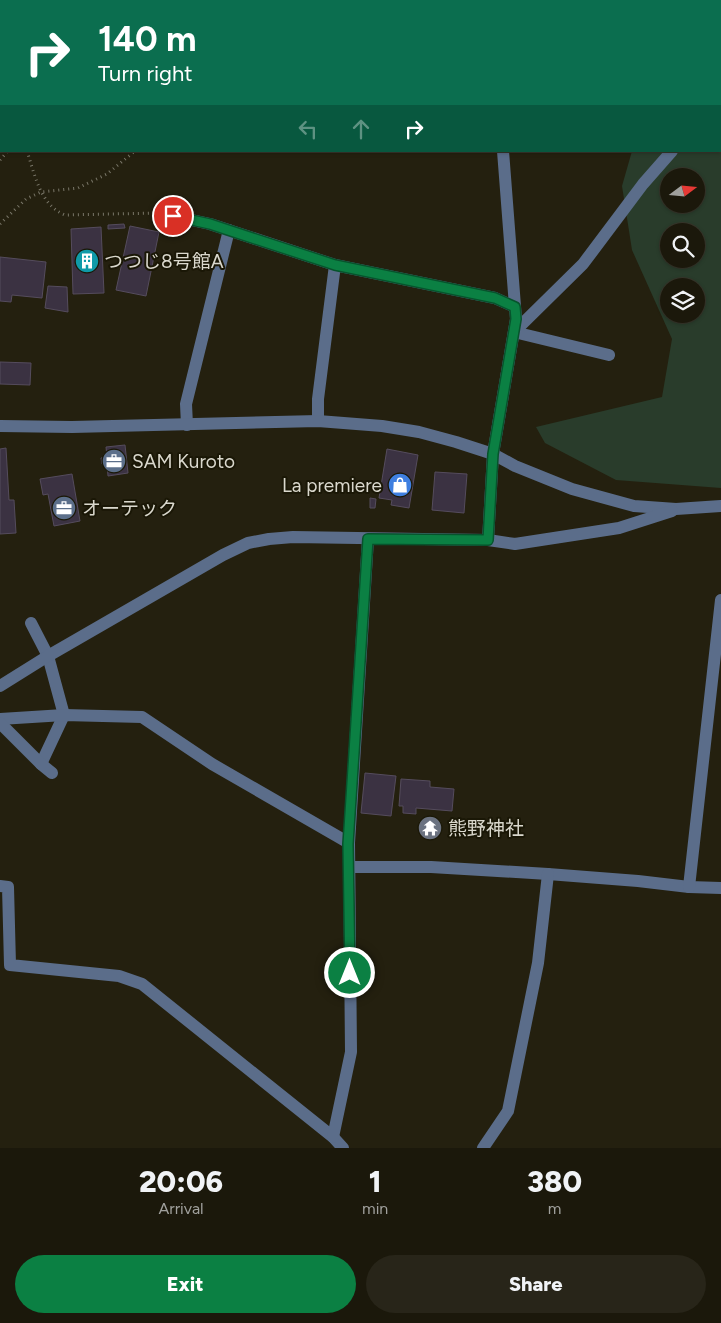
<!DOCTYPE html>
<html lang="en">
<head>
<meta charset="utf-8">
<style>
  :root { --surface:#1b180b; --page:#282519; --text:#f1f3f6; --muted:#a0a09d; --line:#39372c; --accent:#0b8043 }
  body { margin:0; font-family:Figtree,"Noto Sans JP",sans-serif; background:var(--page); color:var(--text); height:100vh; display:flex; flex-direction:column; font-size:19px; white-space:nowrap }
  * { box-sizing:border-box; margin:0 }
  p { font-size:16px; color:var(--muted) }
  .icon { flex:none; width:28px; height:28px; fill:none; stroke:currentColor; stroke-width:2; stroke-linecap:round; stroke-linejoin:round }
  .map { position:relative; height:1148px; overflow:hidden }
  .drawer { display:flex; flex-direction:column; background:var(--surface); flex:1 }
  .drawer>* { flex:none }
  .banner { position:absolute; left:0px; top:0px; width:721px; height:152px; box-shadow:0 1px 4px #0004,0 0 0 1px var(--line); background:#0b6e4f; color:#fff; overflow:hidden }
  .needle { width:32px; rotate:74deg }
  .fabs { position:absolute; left:660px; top:168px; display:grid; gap:10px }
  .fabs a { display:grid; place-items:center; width:45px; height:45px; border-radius:50%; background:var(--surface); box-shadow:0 1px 4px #0004,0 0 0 1px var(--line); font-size:25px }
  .pin { position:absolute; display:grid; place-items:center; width:42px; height:42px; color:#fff; margin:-21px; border:2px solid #fff; border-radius:50%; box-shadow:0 1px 5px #0007 }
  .me { position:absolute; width:55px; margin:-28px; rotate:0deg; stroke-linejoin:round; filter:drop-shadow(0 0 4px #0008) }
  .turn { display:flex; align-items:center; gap:18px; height:105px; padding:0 15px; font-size:22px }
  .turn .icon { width:65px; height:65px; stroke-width:2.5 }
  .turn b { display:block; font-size:35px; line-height:42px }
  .lanes { display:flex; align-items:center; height:48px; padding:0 15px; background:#0003; justify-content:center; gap:25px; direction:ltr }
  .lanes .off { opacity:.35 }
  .eta { display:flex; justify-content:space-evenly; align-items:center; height:85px; text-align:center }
  .eta b { font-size:30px; font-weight:800; line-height:35px }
  .primary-button { display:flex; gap:10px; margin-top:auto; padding:10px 15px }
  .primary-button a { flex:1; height:58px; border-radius:30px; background:var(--accent); color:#fff; font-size:20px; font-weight:800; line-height:58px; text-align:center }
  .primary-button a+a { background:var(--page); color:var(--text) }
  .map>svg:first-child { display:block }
  .green { fill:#293c2b; fill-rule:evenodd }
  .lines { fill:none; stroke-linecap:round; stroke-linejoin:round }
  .stream { stroke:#606f7d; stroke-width:6 }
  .building { fill:#3b3242; stroke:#554c5d }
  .path { stroke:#7a7769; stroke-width:3; stroke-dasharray:1 4; stroke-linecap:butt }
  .minor { stroke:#5b6d8a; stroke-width:12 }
  .route-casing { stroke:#07532c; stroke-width:12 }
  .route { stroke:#0b8043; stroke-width:9 }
  .labels { text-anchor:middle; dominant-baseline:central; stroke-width:4; stroke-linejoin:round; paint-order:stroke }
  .poi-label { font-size:19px; fill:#dad8cd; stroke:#1a1706; text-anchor:start }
</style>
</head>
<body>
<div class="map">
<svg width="721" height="1148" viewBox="0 0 721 1148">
  <rect width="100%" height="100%" fill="#24200f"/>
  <g class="green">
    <polygon points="265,0 471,0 471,1 269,1"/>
    <path d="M497,0H721V488L616,480L545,443L536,427L662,397L672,339L632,250L622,186L632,151H720V1H497ZM669,176H696V204H669ZM669,231H696V259H669ZM669,286H696V314H669Z"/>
  </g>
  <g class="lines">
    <g class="stream">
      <polyline points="86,1 87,0"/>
      <polyline points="0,115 1,114"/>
    </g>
  </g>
  <g class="building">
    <polygon points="124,224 125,228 108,229 108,225"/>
    <polygon points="130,226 159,232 146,296 116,290"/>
    <polygon points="101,227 104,293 73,294 71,229"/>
    <polygon points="0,257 46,262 42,298 12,295 11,302 0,301"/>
    <polygon points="48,286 67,287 68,312 45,308"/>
    <polygon points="0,362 31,363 30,385 0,384"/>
    <polygon points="125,445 128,473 108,476 107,463 102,464 101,458 107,457 106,447"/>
    <polygon points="6,448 9,500 14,500 16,533 0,534 0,449"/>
    <polygon points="387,449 418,455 409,508 391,505 392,500 379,498"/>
    <polygon points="435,472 467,474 464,513 432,510"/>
    <polygon points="72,474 80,521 54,526 48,494 43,495 40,479"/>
    <polygon points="370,498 376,499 375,508 370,508"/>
    <polygon points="365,773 396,776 391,816 361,813"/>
    <polygon points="401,779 430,781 430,787 454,789 452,811 416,808 416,814 403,813 403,806 399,806"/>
  </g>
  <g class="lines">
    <g class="path">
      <polyline points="47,1 48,0"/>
      <polyline points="127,1 128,0"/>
      <polyline points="0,64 1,62"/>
      <path d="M27,151C35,175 40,205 65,215L158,213"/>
      <polyline points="0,160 8,151"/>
      <polyline points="0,224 26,199 41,192 78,188 107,174 135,151"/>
    </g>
    <g class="minor">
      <polyline points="482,0 482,1"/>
      <polyline points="720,98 721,97"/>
      <polyline points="173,216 210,224 335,265 495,298 515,307"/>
      <polyline points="514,332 583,264 643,184 672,151"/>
      <polyline points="514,332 609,355"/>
      <polyline points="318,421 318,399 335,265"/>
      <polyline points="187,425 186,404 229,230"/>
      <polyline points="0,426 72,427 318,421 382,426 419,432 456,442 493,454 515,466 572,489 634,506 676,509 721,506"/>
      <polyline points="488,540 515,544 619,528 672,511"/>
      <polyline points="31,623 48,656 64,715 41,764"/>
      <polyline points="0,686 48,656 223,555 248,543 269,539 293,537 488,540 493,454 516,319 503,151"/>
      <polyline points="0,719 64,715 142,717 212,764 349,843"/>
      <polyline points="0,723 41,764 52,773"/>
      <polyline points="349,867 431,867 548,874 638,881 689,887 721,888"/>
      <polyline points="0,886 8,887 10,965 119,976 142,984 333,1137 343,1148"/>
      <polyline points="689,887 721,600"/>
      <polyline points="333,1137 351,1052 349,843 368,539"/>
      <polyline points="483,1148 508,1111 538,963 548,874"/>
    </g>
  </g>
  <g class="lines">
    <g class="route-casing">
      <polyline id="route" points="173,216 210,224 228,230 335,265 495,298 515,307 516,319 493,454 488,540 368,539 348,844 350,973"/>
    </g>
    <use href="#route" class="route"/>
  </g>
  <defs>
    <g id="building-disc" transform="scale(1.25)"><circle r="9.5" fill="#0f9aa8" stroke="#1a1706"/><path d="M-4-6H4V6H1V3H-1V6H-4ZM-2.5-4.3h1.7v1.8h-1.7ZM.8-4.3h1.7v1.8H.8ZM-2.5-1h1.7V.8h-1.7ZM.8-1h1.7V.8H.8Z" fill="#fff"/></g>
    <g id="office-disc" transform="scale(1.25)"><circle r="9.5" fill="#5c6f8a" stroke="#1a1706"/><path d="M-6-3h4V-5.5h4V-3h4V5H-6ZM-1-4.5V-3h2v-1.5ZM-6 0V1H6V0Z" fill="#fff"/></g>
    <g id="shop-disc" transform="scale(1.25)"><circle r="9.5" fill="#3f7fe0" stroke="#1a1706"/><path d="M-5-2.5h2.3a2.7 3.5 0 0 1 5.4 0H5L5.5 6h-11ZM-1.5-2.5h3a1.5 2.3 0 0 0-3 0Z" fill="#fff"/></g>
    <g id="temple-disc" transform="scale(1.25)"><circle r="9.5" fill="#6b7280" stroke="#1a1706"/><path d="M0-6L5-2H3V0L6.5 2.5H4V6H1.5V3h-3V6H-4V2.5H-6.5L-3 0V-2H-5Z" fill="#fff"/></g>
  </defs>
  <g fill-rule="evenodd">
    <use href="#building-disc" x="87" y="261"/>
    <use href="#office-disc" x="114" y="461"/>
    <use href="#shop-disc" x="400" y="485"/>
    <use href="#office-disc" x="64" y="508"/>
    <use href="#temple-disc" x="430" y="828"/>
  </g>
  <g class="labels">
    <g class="poi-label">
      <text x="104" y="261">つつじ8号館A</text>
      <text x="132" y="461">SAM Kuroto</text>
      <text x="382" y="485" text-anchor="end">La premiere</text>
      <text x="82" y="508">オーテック</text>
      <text x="448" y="828">熊野神社</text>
    </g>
  </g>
</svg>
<div class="fabs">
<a><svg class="needle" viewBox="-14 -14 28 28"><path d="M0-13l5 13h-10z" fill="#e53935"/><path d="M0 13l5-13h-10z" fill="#a0a09d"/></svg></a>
<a><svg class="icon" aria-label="search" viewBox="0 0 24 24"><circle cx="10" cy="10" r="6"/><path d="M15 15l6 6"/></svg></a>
<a><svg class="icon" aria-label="layers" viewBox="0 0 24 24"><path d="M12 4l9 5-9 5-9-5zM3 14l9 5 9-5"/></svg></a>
</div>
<div class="pin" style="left:173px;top:216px;background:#d93025"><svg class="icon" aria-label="arrive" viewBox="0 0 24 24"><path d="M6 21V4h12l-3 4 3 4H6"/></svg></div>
<svg class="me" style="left:350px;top:973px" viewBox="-20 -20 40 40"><circle r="17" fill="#0b8043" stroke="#fff" stroke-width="3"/><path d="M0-11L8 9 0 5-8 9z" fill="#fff"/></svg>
<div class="banner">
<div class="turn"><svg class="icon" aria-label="right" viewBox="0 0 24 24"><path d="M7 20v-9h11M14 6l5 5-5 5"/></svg><div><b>140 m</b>Turn right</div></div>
<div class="lanes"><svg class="icon off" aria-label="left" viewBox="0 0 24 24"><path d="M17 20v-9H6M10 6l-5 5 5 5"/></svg><svg class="icon off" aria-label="ahead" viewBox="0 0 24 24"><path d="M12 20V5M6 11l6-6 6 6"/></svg><svg class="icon" aria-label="right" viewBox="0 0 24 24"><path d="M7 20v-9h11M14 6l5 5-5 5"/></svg></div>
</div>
</div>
<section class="drawer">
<div class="eta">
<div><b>20:06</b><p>Arrival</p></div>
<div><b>1</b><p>min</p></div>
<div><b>380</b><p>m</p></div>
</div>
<div class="primary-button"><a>Exit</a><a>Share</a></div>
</section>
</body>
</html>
